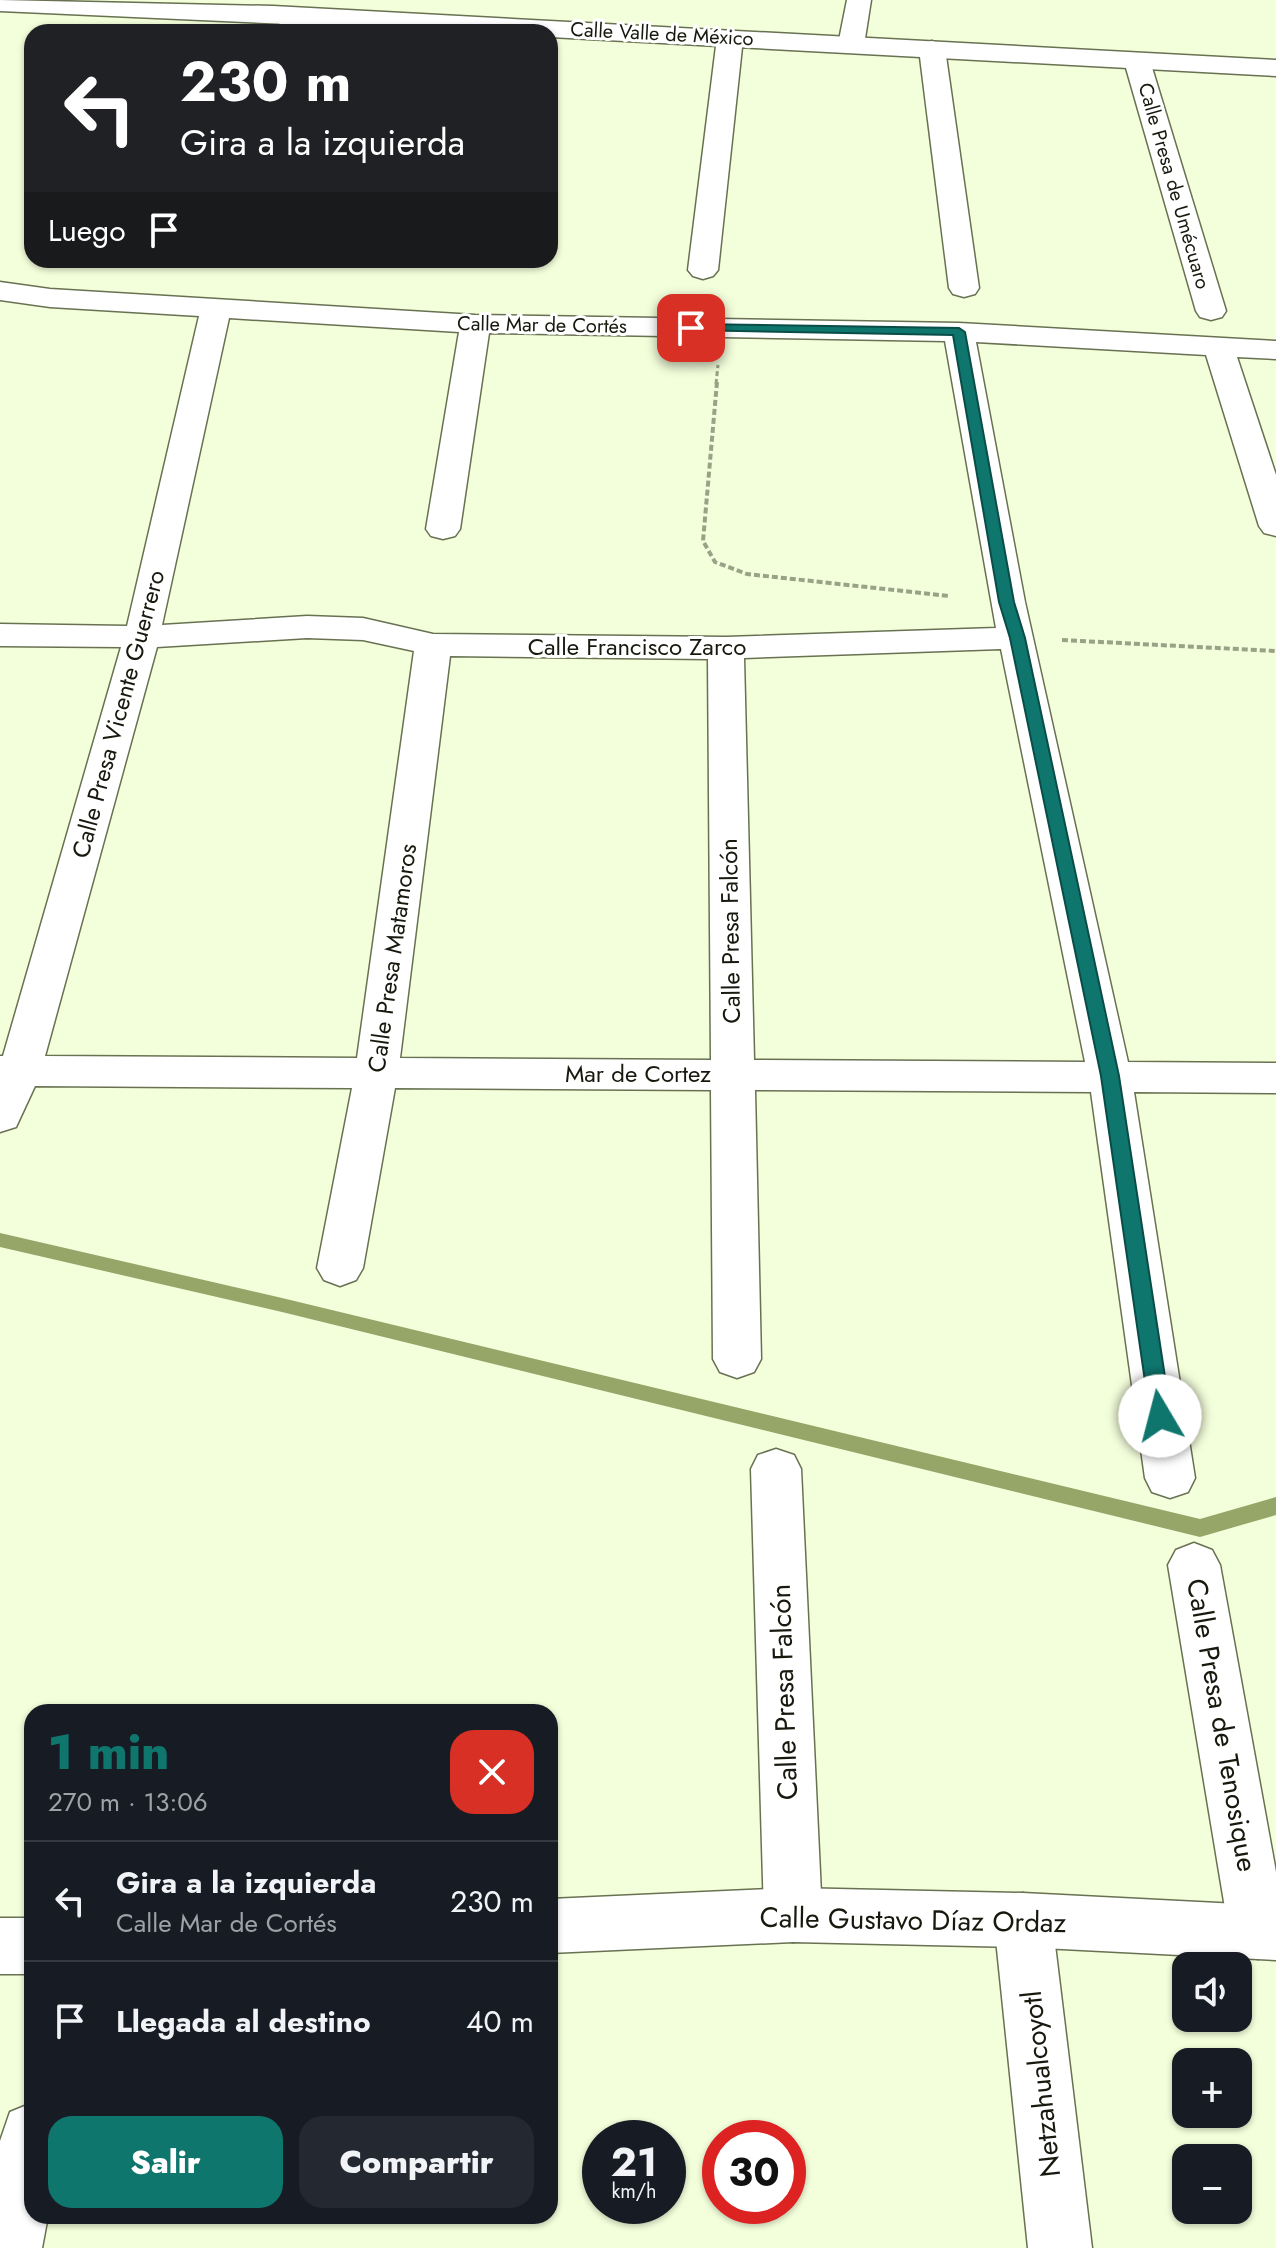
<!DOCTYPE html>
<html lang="es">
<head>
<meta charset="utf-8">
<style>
  :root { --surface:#171b24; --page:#242831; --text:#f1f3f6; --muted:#9ea1a6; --line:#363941; --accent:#0f766e }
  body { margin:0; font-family:Jost,sans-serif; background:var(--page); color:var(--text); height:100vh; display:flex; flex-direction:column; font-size:30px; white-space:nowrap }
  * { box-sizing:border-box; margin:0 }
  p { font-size:26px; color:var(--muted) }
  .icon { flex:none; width:44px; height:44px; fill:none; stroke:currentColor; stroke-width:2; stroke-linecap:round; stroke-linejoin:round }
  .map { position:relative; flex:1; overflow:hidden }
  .panel { position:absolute; left:24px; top:1704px; width:534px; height:520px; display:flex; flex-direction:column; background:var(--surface); border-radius:24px; box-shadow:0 2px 6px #0004 }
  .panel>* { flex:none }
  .top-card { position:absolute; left:24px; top:24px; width:534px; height:244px; border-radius:24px; box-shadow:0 2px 6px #0004; background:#202124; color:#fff; overflow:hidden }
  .buttons { position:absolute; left:1172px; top:1952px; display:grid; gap:16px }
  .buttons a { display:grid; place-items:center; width:80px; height:80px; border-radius:16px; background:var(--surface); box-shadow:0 2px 6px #0004; font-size:40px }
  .speed { position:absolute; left:582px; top:2120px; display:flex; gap:16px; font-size:40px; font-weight:700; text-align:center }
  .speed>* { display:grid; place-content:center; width:104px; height:104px; border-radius:50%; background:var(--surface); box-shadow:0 2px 6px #0004; line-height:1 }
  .speed small { font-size:20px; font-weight:400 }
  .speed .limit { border:12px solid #d22; background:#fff; color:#111 }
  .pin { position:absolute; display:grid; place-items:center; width:68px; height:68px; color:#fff; margin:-34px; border-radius:16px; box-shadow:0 4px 12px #0006 }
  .me { position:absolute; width:88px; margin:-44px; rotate:352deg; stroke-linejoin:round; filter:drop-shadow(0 0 6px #0008) }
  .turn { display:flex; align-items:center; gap:28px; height:168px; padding:0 24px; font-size:36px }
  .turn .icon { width:104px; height:104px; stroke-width:2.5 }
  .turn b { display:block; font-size:56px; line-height:68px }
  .then { display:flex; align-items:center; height:76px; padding:0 24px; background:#0003; gap:16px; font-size:30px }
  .round { display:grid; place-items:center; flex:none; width:84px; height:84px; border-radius:24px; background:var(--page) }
  .headline { display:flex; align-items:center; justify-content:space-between; height:136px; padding:0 24px }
  h1 { font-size:48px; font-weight:800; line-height:60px; color:var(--accent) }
  .action { display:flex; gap:16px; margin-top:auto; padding:16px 24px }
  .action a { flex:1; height:92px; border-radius:24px; background:var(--accent); color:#fff; font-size:32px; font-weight:800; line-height:92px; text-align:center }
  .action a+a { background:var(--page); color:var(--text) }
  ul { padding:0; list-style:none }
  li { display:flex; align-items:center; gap:24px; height:120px; padding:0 24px; border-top:2px solid var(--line) }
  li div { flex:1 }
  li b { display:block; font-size:30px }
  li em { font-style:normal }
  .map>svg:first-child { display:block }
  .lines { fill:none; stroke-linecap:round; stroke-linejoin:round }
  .stream { fill:#95a668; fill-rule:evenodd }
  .minor-casing { stroke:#687152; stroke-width:3 }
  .tertiary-casing { stroke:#687152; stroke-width:3 }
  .path-far1 { stroke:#99a187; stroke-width:3; stroke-dasharray:5 3; stroke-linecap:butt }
  .path { stroke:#99a187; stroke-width:4; stroke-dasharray:6 3; stroke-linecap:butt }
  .minor { fill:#fff; fill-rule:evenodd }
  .tertiary { fill:#fff; fill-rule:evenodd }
  .route { fill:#0f766e; stroke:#0a4d48; stroke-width:2 }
  .labels { text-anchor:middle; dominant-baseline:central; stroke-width:6; stroke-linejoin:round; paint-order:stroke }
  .far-street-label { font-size:20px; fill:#16190d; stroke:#fff }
  .street-label { font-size:24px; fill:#16190d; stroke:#fff }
  .near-street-label { font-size:28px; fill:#16190d; stroke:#fff }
</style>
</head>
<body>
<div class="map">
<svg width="1276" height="2248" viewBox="0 0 1276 2248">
  <rect width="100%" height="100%" fill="#f3fedb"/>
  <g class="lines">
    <polygon class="stream" points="0,1233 282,1298 1200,1519 1276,1497 1276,1515 1200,1537 282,1312 0,1247"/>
    <g class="minor-casing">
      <g id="minor">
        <polygon points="847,0 871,0 864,45 860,50 842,50 838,45"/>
        <polygon points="294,8 303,11 307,16 302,32 276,32 285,11"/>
        <polygon points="730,30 739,33 743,38 718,270 713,276 703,279 693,276 688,270 717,38 721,33"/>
        <polygon points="932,41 941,44 945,49 979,288 975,294 964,297 953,294 949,288 919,49 923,44"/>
        <polygon points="1137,53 1146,56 1150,61 1226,311 1222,317 1211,320 1200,317 1196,311 1124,61 1128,56"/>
        <path d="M0,282L50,289L475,315L959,323L1276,341V359L1237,357L1276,475V536L1264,533L1259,526L1206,355L976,342L1025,602L1128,1062L1276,1063V1093L1134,1092L1195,1478L1188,1492L1170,1498L1152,1492L1145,1478L1091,1092L755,1090L761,1359L754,1372L737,1378L720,1372L713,1359L711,1090L395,1088L363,1268L356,1280L340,1286L324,1280L317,1268L352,1088L35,1086L16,1127L0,1132V1056H3L121,647L0,646V624L127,626L199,316L50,307L0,300ZM229,318L459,332L426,529L431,536L443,539L455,536L460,529L489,333L945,341L996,628L726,637L433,634L363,618L307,616L162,625ZM307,638L363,640L414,651L357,1058L45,1056L157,647ZM1001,649L1085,1062L754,1060L744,658ZM450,656L708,659L711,1060L400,1058Z"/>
        <polygon points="776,1449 794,1455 801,1469 822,1915 813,1934 793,1942 773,1934 764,1915 751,1469 758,1455"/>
        <polygon points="1194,1543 1212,1550 1220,1565 1276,1872 1276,1952 1258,1959 1238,1951 1229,1932 1168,1565 1176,1550"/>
        <polygon points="1023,1893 1043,1901 1052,1920 1092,2248 1028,2248 994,1920 1003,1901"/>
        <polygon points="32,2103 32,2216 48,2216 42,2248 0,2248 0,2141 10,2112"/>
      </g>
    </g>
    <g class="tertiary-casing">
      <g id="tertiary">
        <polygon points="0,0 273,6 1276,60 1276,76 550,37 550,32 467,32 0,11"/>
        <polygon points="793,1888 1023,1893 1276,1906 1276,1960 1023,1947 793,1942 550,1953 550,1899"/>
        <rect x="0" y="1918" width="32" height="56"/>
      </g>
    </g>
    <polyline class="path-far1" points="716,384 718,365"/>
    <g class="path">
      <polyline points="717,382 703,541 715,562 747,574 949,596"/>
      <polyline points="1062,640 1276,651"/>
    </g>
    <use href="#minor" class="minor"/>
    <use href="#tertiary" class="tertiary"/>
  </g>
  <polygon class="route" points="691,324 959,328 965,332 1014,602 1025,638 1119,1076 1171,1416 1168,1422 1153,1422 1150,1416 1101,1076 1010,638 999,602 953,335 686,330 686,325"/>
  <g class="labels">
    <g class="far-street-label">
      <text transform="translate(662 34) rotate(3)">Calle Valle de México</text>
      <text transform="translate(1174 186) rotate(74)">Calle Presa de Umécuaro</text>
      <text transform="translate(542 325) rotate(1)">Calle Mar de Cortés</text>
    </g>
    <g class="street-label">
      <text x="637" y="646">Calle Francisco Zarco</text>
      <text transform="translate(118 714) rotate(-75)">Calle Presa Vicente Guerrero</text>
      <text transform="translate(730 931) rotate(-91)">Calle Presa Falcón</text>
      <text transform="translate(392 958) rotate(-82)">Calle Presa Matamoros</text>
      <text x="638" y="1073">Mar de Cortez</text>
    </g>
    <g class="near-street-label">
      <text transform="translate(784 1692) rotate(-92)">Calle Presa Falcón</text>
      <text transform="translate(1222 1725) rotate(80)">Calle Presa de Tenosique</text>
      <text transform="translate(913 1920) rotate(1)">Calle Gustavo Díaz Ordaz</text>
      <text transform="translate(1041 2084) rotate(-96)">Netzahualcoyotl</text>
    </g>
  </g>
</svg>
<div class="buttons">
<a><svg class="icon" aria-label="sound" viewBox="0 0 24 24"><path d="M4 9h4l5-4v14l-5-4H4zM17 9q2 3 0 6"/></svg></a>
<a>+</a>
<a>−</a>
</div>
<div class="speed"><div>21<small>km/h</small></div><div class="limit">30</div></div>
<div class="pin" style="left:691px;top:328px;background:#d93025"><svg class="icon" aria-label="arrive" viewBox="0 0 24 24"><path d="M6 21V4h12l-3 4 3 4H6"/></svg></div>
<svg class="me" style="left:1160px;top:1416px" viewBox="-20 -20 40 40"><circle r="19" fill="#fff"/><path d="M0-13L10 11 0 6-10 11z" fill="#0f766e"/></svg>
<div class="top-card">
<div class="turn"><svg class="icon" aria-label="left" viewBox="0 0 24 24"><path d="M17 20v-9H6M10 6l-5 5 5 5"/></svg><div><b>230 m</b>Gira a la izquierda</div></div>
<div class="then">Luego<svg class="icon" aria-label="arrive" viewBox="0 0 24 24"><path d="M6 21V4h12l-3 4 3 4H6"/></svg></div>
</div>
<section class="panel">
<div class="headline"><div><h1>1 min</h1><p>270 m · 13:06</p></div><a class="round" style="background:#d93025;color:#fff"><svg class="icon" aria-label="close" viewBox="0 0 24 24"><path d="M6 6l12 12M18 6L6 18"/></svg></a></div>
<ul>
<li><svg class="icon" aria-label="left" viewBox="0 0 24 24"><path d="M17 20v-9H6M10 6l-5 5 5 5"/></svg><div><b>Gira a la izquierda</b><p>Calle Mar de Cortés</p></div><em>230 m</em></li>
<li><svg class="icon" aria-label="arrive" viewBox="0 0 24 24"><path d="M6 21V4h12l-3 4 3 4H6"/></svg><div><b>Llegada al destino</b></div><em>40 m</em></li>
</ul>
<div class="action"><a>Salir</a><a>Compartir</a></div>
</section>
</div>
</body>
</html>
